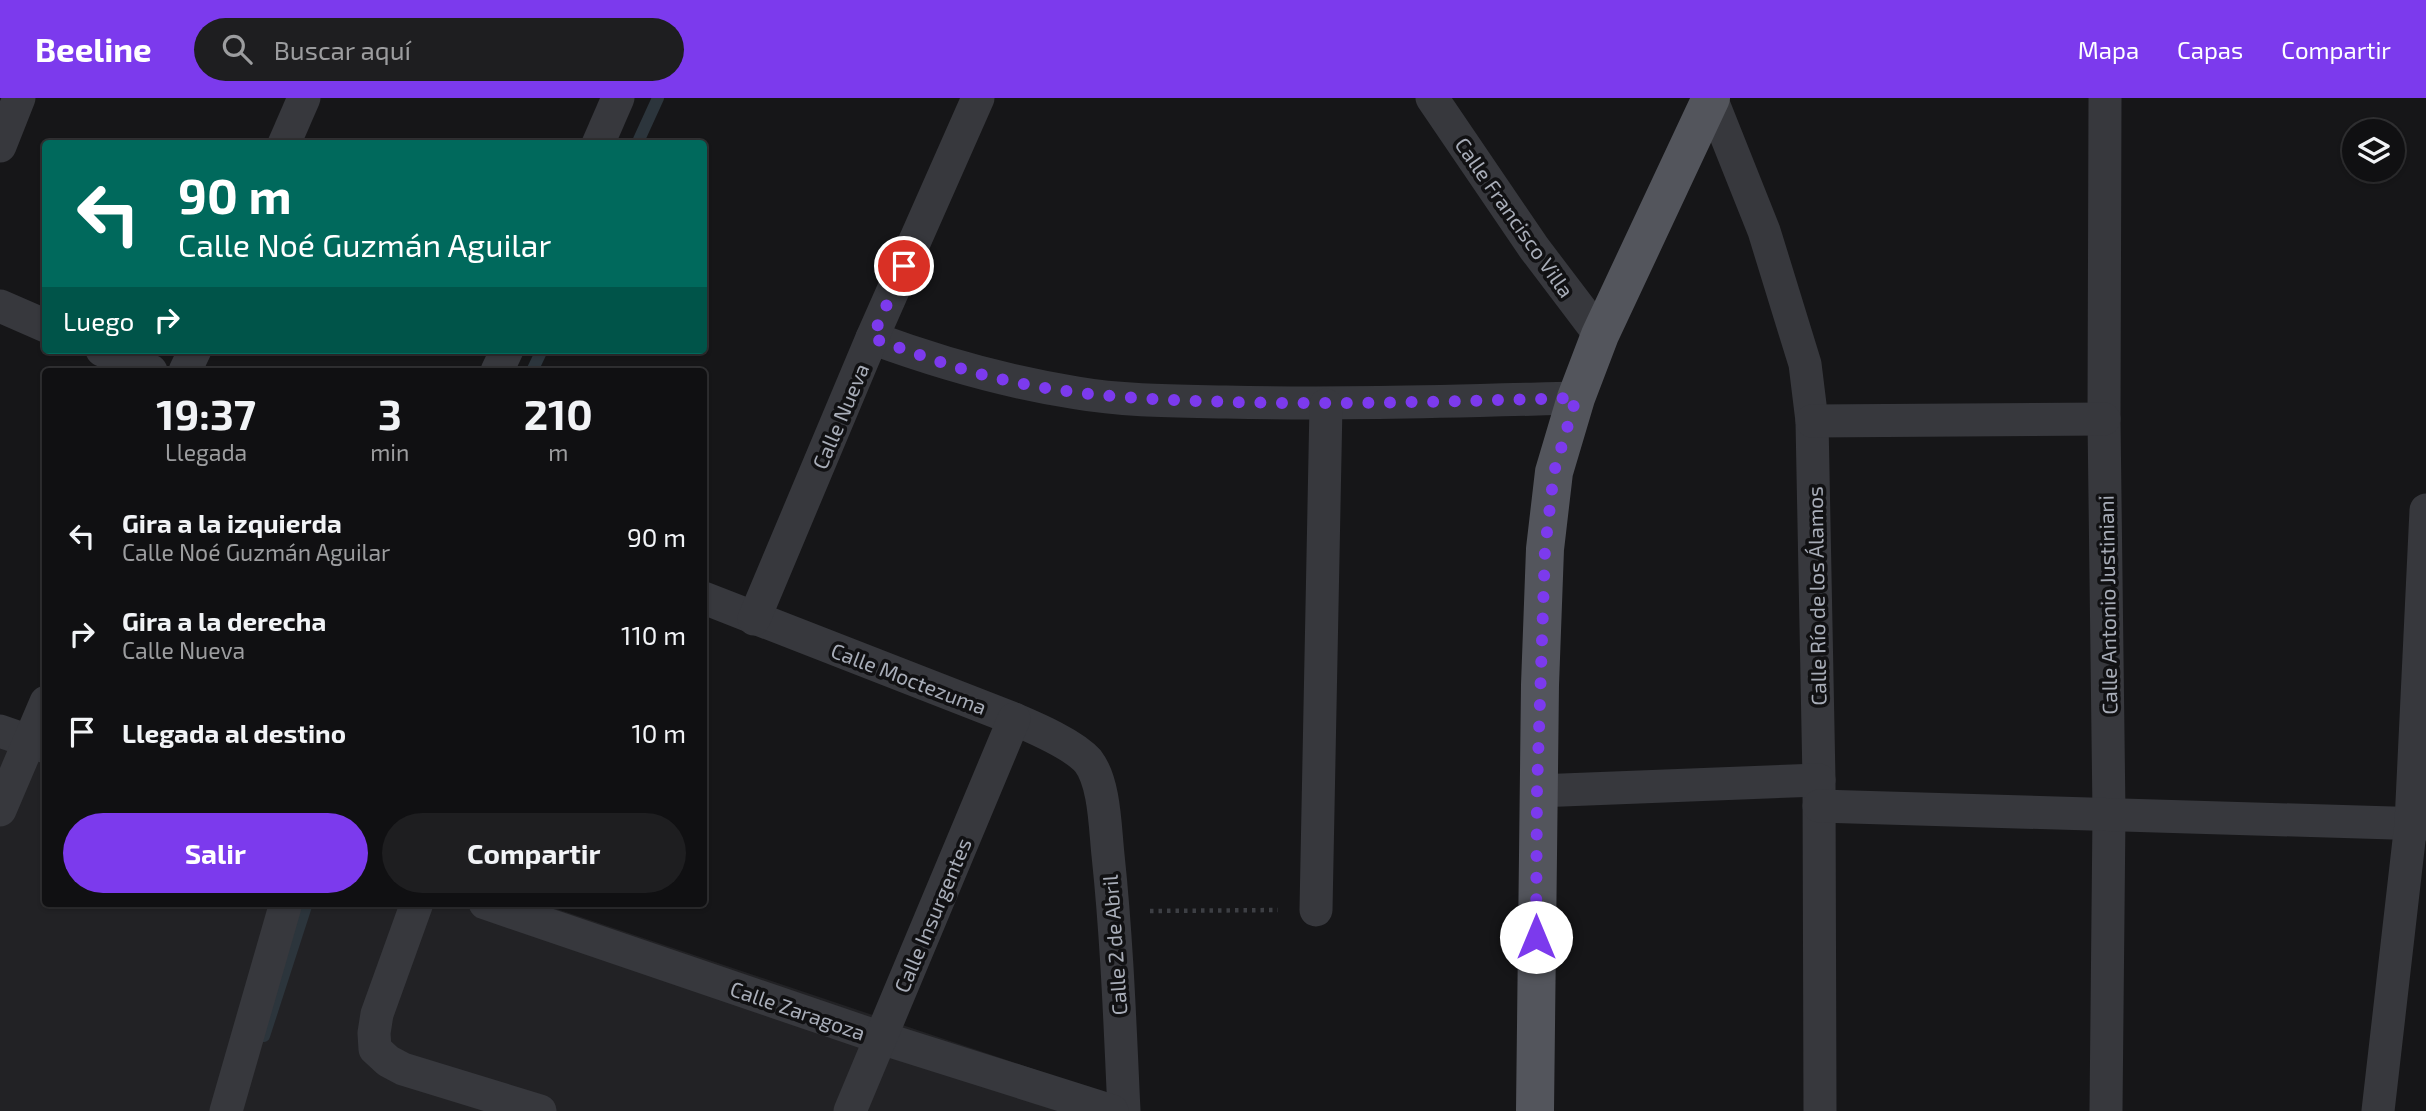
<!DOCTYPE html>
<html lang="es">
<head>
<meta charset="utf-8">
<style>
  :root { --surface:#101012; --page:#1e1e20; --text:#f1f3f6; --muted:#9c9d9f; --line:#303032; --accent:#7c3aed }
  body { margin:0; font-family:"Exo 2",sans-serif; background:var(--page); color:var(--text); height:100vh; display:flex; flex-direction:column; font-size:26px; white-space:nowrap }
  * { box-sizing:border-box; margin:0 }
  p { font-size:23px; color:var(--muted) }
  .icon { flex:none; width:38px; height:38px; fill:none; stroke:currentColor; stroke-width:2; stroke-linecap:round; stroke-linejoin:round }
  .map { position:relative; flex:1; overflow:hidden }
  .sheet { position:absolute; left:42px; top:270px; width:665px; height:539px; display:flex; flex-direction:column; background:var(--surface); border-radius:7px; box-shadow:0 2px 5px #0004,0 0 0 2px var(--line) }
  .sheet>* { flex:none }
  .guide { position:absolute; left:42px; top:42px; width:665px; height:214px; border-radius:7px; box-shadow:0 2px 5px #0004,0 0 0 2px var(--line); background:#00695c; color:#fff; overflow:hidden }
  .buttons { position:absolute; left:2342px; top:21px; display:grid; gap:14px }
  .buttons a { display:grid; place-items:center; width:63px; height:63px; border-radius:50%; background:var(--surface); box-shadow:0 2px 5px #0004,0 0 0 2px var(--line); font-size:35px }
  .pin { position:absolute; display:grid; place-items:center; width:60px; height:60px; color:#fff; margin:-30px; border:4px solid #fff; border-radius:50%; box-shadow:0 2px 7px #0007 }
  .me { position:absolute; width:77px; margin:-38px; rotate:0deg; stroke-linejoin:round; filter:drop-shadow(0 0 5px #0008) }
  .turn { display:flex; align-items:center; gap:24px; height:147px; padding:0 21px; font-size:32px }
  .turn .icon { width:91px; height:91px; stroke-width:2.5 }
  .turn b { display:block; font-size:49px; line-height:60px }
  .then { display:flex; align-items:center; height:66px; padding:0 21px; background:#0003; gap:14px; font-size:26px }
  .eta { display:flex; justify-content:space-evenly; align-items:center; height:119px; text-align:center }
  .eta b { font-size:42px; font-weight:700; line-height:49px }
  .primary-button { display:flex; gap:14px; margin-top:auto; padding:14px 21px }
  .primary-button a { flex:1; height:80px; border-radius:42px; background:var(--accent); color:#fff; font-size:28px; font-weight:700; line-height:80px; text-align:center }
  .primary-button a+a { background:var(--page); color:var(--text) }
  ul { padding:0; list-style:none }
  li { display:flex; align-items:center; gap:21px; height:98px; padding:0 21px }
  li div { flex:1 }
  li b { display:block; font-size:26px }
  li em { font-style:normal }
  header { display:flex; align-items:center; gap:42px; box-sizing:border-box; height:98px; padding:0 35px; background:var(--accent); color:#fff }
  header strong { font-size:33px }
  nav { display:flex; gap:38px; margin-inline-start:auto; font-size:24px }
  .search { width:490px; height:63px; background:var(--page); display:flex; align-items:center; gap:18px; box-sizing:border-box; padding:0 24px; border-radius:38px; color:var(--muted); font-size:26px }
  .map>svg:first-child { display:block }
  .built { fill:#222225 }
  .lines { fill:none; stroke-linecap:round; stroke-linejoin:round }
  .stream { stroke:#2c353c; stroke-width:12 }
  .path { stroke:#3d3f44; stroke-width:4.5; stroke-dasharray:3.5 5; stroke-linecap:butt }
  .street { stroke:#37383d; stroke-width:33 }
  .primary { stroke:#53555c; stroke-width:38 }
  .route { stroke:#7c3aed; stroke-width:12; stroke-dasharray:0 21.6 }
  .labels { text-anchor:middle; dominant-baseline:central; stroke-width:7; stroke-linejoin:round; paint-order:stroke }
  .street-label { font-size:21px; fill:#a8adb8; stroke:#111113 }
</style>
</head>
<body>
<header>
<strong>Beeline</strong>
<div class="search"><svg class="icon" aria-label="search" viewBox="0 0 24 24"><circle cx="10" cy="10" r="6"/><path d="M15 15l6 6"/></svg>Buscar aquí</div>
<nav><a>Mapa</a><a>Capas</a><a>Compartir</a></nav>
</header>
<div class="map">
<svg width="2426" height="1013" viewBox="0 0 2426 1013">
  <rect width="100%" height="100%" fill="#161618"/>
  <polygon class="built" points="0,617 45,640 46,805 539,805 1099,993 1092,1013 0,1013"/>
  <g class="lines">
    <g class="stream">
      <polyline points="637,46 658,0"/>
      <polyline points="532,273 542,252"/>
      <polyline points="264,938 307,805"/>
    </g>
    <polyline class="path" points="1150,813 1278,812"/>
    <g class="street">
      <polyline points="1432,0 1534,150 1600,237"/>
      <polyline points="1711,0 1764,133 1805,266 1812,323 1819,682 1820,1013"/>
      <polyline points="2105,0 2104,321 2109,716 2106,1013"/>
      <polyline points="284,46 304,0"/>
      <polyline points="598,46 618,0"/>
      <polyline points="0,48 19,0"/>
      <polyline points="0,208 46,228"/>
      <path d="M872,240C940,265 1006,284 1077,295C1123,303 1178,303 1226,304C1343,307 1459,303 1576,300"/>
      <polyline points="102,252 151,273"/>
      <polyline points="185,273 195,252"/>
      <polyline points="497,273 507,252"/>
      <polyline points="1812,323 2104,321"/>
      <path d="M704,500L1014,621C1035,630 1073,646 1088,663C1105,685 1105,730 1108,757C1117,842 1120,927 1124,1013"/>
      <polyline points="754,521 872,240 978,0"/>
      <polyline points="0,633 46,649"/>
      <polyline points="1537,693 1819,682"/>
      <polyline points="1819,708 2426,726"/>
      <polyline points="0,712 46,604"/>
      <polyline points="417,805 377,916 374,935 375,951 388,963 403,971 540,1013"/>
      <polyline points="485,805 881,940 1112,1013"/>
      <polyline points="1316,812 1326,307"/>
      <polyline points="226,1013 286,805"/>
      <polyline points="850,1013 1014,621"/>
      <polyline points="2378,1013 2411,725 2426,412"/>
    </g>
    <polyline class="primary" points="1535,1013 1540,587 1545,451 1554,374 1576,300 1600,237 1711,0"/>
  </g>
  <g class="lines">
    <path class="route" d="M904,168L872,240C917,256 962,273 1009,283C1082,299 1157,302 1231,304C1346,307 1461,303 1576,300L1554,374L1545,451L1537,693L1536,839"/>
  </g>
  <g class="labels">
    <g class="street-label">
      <text transform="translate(1515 119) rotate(55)">Calle Francisco Villa</text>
      <text transform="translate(840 318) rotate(-67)">Calle Nueva</text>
      <text transform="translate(1816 498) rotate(-91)">Calle Río de los Álamos</text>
      <text transform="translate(2107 507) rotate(-91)">Calle Antonio Justiniani</text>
      <text transform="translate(909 580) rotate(21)">Calle Moctezuma</text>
      <text transform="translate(932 817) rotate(-67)">Calle Insurgentes</text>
      <text transform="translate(1114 847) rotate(-94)">Calle 2 de Abril</text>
      <text transform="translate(798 912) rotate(19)">Calle Zaragoza</text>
    </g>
  </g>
</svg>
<div class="buttons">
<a><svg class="icon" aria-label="layers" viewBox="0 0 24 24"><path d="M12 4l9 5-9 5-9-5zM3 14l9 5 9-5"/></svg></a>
</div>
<div class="pin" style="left:904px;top:168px;background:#d93025"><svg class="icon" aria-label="arrive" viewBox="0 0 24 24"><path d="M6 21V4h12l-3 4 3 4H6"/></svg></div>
<svg class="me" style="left:1536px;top:839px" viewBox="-20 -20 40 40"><circle r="19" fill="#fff"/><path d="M0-13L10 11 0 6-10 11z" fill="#7c3aed"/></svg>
<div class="guide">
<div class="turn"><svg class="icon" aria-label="left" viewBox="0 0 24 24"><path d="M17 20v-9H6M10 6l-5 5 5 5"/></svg><div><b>90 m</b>Calle Noé Guzmán Aguilar</div></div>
<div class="then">Luego<svg class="icon" aria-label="right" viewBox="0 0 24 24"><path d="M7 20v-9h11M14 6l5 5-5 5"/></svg></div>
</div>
<section class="sheet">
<div class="eta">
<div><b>19:37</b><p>Llegada</p></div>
<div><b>3</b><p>min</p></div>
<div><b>210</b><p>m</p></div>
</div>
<ul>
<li><svg class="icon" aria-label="left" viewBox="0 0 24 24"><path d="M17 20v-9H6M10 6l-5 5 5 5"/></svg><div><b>Gira a la izquierda</b><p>Calle Noé Guzmán Aguilar</p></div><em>90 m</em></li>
<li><svg class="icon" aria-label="right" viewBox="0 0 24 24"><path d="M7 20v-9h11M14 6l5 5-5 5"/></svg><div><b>Gira a la derecha</b><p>Calle Nueva</p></div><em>110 m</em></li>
<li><svg class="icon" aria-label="arrive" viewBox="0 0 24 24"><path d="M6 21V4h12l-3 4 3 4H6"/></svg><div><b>Llegada al destino</b></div><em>10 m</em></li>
</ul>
<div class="primary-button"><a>Salir</a><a>Compartir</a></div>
</section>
</div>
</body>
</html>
